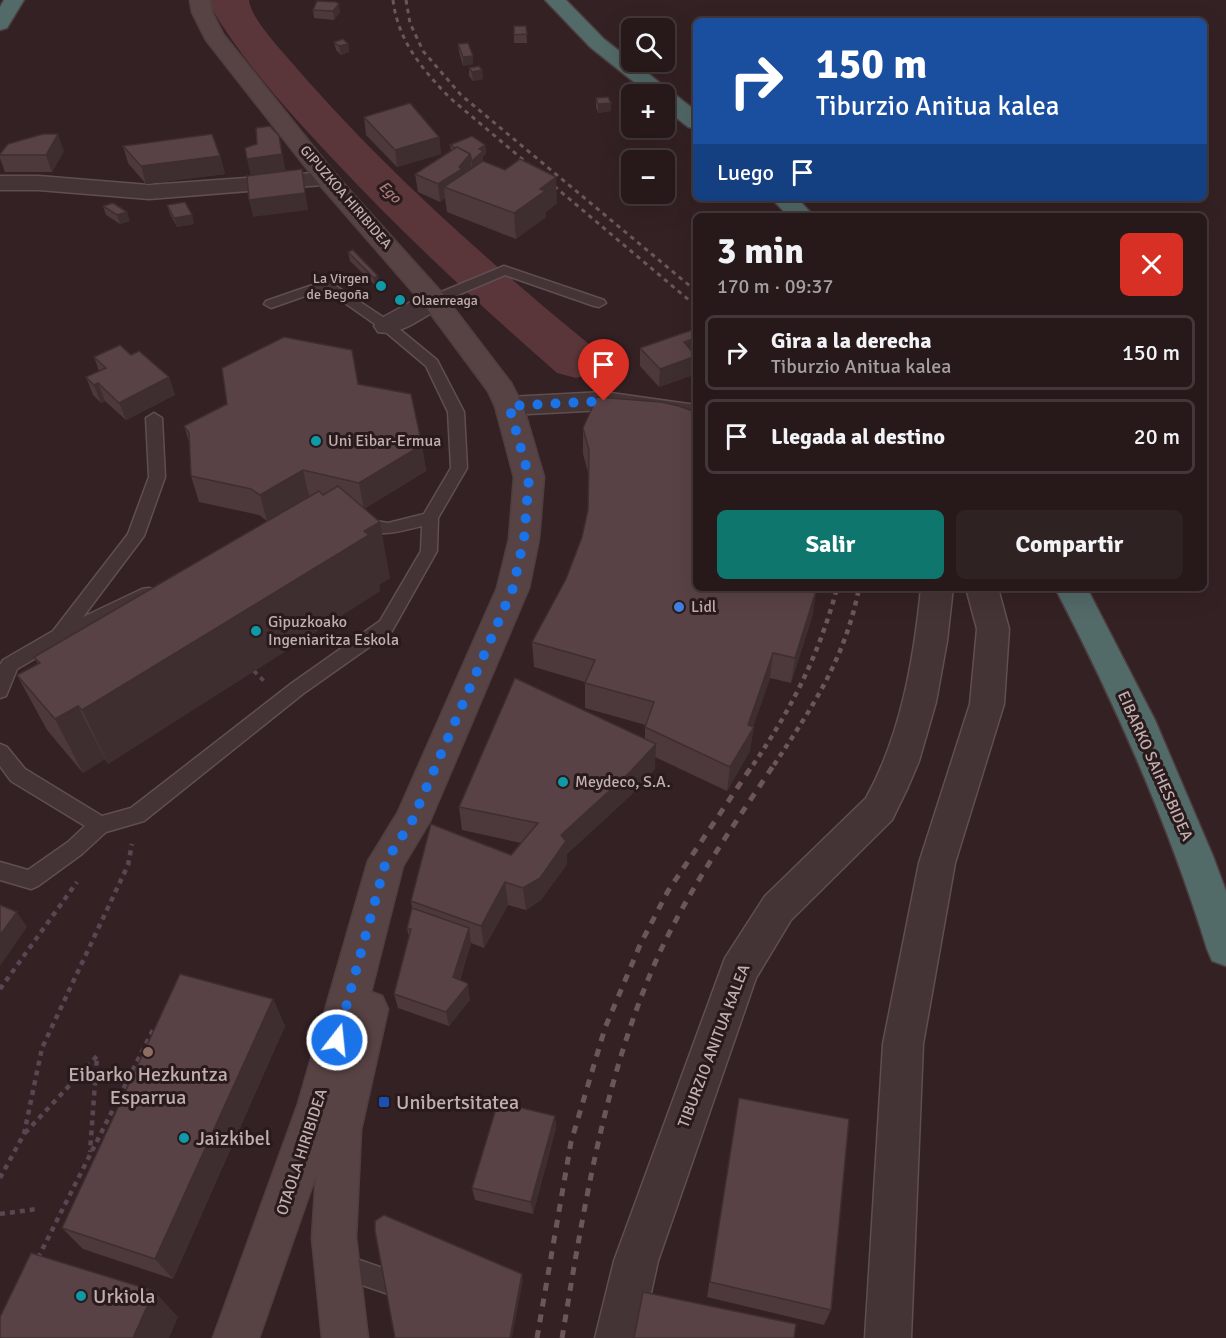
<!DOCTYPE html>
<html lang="es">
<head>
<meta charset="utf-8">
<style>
  :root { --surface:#27191a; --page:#2f2223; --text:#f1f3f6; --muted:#a4a0a2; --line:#433839; --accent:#0f766e }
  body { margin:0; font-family:Signika,sans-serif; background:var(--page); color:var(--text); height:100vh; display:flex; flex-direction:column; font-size:22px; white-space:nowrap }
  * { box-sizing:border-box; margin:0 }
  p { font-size:20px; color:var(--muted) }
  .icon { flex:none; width:33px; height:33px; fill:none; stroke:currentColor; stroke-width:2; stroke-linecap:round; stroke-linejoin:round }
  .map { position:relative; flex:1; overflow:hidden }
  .sheet { position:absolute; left:693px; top:213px; width:514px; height:378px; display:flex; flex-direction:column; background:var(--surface); border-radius:9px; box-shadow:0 6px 24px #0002,0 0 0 2px var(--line) }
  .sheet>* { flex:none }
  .guide { position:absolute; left:693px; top:18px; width:514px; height:183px; border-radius:9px; box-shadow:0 6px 24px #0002,0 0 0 2px var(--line); background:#1a4fa0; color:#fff; overflow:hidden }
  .buttons { position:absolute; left:621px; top:18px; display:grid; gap:12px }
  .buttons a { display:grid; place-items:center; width:54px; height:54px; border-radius:9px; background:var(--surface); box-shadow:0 6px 24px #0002,0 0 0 2px var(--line); font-size:30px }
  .pin { position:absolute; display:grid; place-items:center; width:51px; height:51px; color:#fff; margin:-62px -26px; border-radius:50% 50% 50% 0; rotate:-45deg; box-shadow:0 0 6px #0007 }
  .pin .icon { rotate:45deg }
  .me { position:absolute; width:66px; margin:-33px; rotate:16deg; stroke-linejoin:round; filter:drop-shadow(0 0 4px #0008) }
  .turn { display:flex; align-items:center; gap:21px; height:126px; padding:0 24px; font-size:27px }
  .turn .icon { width:78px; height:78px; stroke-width:2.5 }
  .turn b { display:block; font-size:42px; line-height:51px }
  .then { display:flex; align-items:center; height:57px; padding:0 24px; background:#0003; gap:12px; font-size:22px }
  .round { display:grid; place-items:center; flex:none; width:63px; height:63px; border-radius:9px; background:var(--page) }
  .overview { display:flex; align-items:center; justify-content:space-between; height:102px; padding:0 24px }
  h1 { font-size:36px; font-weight:700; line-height:45px }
  .action { display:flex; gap:12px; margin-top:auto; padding:12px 24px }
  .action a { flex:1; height:69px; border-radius:9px; background:var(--accent); color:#fff; font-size:24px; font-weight:700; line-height:69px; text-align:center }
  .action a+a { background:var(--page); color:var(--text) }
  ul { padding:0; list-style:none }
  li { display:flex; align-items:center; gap:18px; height:75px; margin:0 12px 9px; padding:0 12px; border:3px solid var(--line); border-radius:9px }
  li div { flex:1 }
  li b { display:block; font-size:22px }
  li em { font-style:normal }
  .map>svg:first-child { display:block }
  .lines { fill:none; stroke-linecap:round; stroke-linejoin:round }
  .river { fill:#5a363a; fill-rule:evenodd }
  .lane-casing { stroke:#604f50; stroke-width:3 }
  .street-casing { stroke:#604f50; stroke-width:3 }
  .secondary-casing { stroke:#4f3e3f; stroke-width:3 }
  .highway-casing { stroke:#4d3c3d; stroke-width:3 }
  .path-far1 { stroke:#5a4652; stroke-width:4; stroke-dasharray:4.5 4.5; stroke-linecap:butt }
  .path { stroke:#5a4652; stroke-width:4.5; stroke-dasharray:5 5; stroke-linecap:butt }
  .lane { fill:#453436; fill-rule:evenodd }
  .street { fill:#453436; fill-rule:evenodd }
  .secondary { fill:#584344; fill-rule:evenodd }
  .highway { fill:#526a68; fill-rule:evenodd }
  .rail-far2 { stroke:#6c5659; stroke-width:3; stroke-dasharray:4.5 4.5; stroke-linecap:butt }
  .rail-far1 { stroke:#6c5659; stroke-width:4.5; stroke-dasharray:5 5; stroke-linecap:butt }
  .rail { stroke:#6c5659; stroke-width:5; stroke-dasharray:8 8; stroke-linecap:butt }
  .wall { fill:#4d393b }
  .shaded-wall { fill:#3e2e30 }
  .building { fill:#594245; stroke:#3e2e30; stroke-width:1.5 }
  .route { stroke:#1a73e8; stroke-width:10; stroke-dasharray:0 18 }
  .culture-dot { fill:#0f9aa8; stroke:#291a1b; stroke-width:2 }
  .shop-dot { fill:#3f7fe0; stroke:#291a1b; stroke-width:2 }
  .education-dot { fill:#8d6e63; stroke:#291a1b; stroke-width:2 }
  .transit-dot { fill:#1a4fb4; stroke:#291a1b; stroke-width:2 }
  .labels { text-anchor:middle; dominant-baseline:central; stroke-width:6; stroke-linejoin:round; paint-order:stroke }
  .far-street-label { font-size:14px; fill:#c2aeb0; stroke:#291a1b }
  .far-poi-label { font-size:14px; fill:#c2aeb0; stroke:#291a1b; text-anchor:end }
  .far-water-label { font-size:15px; font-style:italic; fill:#a9797e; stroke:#291a1b }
  .poi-label { font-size:16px; fill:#c2aeb0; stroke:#291a1b; text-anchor:start }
  .street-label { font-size:16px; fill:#c2aeb0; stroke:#291a1b }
  .near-poi-label { font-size:20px; fill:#c2aeb0; stroke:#291a1b; text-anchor:start }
</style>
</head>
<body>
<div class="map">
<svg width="1226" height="1338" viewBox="0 0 1226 1338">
  <rect width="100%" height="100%" fill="#342123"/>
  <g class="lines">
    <path class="river" d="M209,0H249C250,16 276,44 286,56C378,164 486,260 595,349L602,361L595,373L576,378L557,373C478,304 402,233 331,157C286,109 242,61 209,4Z"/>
    <g class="lane-casing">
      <g id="lane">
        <polygon points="504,266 604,300 606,303 599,307 594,306 505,275 439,303 429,303 427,300 429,297"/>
        <path d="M327,280L392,323L437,360L464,412L467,468L438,518L437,551L392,631L304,693L144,821L106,832L82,854L38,886L31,889L0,880V862L28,870L68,842L85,826L11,781L0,766V744L7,747L25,769L102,816L131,808L292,683L380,621L421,551L422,526C394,533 381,537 352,528L350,524L352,520L358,518L388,523L424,514L451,468L448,412L426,366L382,329L325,289L271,308L264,304L266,301Z"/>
        <polygon points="154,413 162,418 165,477 144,536 83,617 142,589 148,588 154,589 157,594 154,599 65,641 17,669 6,696 0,698 0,665 3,660 53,631 128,534 149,477 146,418"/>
        <polygon points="339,1253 415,1279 418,1288 415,1297 406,1300 330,1274 327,1265 330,1256"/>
      </g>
    </g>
    <g class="street-casing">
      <g id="street">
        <polygon points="327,172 335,174 339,179 335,184 149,199 39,190 0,190 0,176 39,176 149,185"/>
        <path d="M434,292L443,294L447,300L443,306C424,316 400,337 378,332L374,326L378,320L425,294Z"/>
        <polygon points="604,392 696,405 696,423 604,410 509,415 499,412 495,406 499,400 509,397"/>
        <path d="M921,588H953L947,641L936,702L919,761L908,787L892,820L791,920L756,978L658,1261L641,1338H595L614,1261L725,958L765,896L866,798C901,735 914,659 921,588Z"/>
        <polygon points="966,588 998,588 1009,629 1004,704 955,863 923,1044 911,1338 865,1338 883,1044 919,863 970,704 977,629"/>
      </g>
    </g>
    <g class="secondary-casing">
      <polygon id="secondary" points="190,0 210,0 212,12 223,34 335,174 443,294 511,383 523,406 544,477 539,539 529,588 430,821 403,866 371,992 382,996 388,1009 361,1130 356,1238 368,1338 322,1338 312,1238 316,1175 259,1338 213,1338 298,1104 368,861 398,812 497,588 509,539 514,477 495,406 488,391 425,306 319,184 206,40 192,12"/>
    </g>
    <g class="highway-casing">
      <g id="highway">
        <polygon points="4,0 24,0 7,28 0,30 0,7"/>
        <polygon points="545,0 566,0 604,39 696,111 696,129 688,127 664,108 664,94 649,94 590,47"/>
        <polygon points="771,198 797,198 814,216 788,216"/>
        <path d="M1055,588H1087L1155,720L1213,856L1226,891V966L1212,961L1207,949C1168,823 1116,705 1055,588Z"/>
      </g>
    </g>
    <polyline class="path-far1" points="254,671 264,681"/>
    <g class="path">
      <polyline points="0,989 77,882"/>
      <polyline points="25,1133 97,1056 90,1152"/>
      <polyline points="0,1178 24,1134 42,1048 128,865 132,844"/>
      <polyline points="0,1214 37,1209"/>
      <polyline points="38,1258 154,1028"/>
    </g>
    <use href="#lane" class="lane"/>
    <use href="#street" class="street"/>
    <use href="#secondary" class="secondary"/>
    <use href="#highway" class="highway"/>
    <g class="rail-far2">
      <path d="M393,0C398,41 422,69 450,98L696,306"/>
      <polyline points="406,0 410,23 423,51 461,95 696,291"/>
    </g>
    <g class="rail-far1">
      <path d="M753,765C792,708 819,655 837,588"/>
      <path d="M774,765C813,706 845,659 859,588"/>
    </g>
    <g class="rail">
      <polyline points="537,1338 571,1142 605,1028 640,945 668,891 754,763"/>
      <path d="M562,1338C584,1208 604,1076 659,954C690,887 734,825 775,763"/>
    </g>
  </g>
  <g class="wall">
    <polygon points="313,10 340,12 334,20 314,18"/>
    <polygon points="514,26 526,26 527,43 514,43"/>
    <polygon points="334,42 348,44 349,52 341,55 336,50"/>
    <polygon points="458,44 473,64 463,66 459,52"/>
    <polygon points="469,68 482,70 483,79 473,81 469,76"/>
    <polygon points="596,98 611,103 611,111 598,113 596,107"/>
    <polygon points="364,117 439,137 441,154 397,167 366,135"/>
    <polygon points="450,145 485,145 486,154 483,156 483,160 481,162 557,203 546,212 546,217 516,239 447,212 445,198 440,202 418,192 415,174 451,151"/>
    <polygon points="123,146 220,156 225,174 146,184 128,163"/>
    <polygon points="64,151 52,172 5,172 0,158 0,154"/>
    <polygon points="167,205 192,215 194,224 177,227 170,214"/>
    <polygon points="103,206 130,221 120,224 106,215"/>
    <polygon points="348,252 378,276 379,285 376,286 350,261"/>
    <polygon points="640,348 696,374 659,387 640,366"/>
    <polygon points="131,355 169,377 175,395 126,420 105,401 101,403 93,395 86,377 99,371 94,357"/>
    <polygon points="358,384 422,445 426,471 364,509 390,578 379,585 380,591 108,764 105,759 83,773 47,730 17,675 38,664 34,657 310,496 267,521 259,515 199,502 191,476 190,445 184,426"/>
    <polygon points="583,428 813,614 791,683 770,678 753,727 750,751 727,791 655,757 655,769 630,796 567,854 567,864 541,900 526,910 508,905 484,948 471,943 460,980 470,1000 449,1026 398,1008 394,994 409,937 407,929 412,908 411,901 511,855 521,843 462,830 459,807 645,739 645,727 646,725 585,708 585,682 534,667 532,642 566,579 582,537 588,510 588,472 583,454"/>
    <polygon points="273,999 285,1026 173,1279 83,1249 62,1228"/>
    <polygon points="555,1116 556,1128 533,1214 475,1200 472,1188"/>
    <polygon points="736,1117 831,1310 824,1325 707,1297"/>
  </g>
  <g class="shaded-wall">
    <polygon points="339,4 340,12 334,20 333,11"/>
    <polygon points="348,44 349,52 341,55 339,46"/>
    <polygon points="473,56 473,64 463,66 463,57"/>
    <polygon points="482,70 483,79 473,81 472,72"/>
    <polygon points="611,103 611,111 598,113 598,104"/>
    <polygon points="58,134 64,151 52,172 46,155"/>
    <polygon points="279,136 286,172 251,177 247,159"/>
    <polygon points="439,137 441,154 397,167 395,150"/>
    <polygon points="485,145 486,154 483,156 483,160 472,170 472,161 479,149"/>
    <polygon points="470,154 472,171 444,187 445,198 440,202 438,184 459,167"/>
    <polygon points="220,156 225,174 146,184 141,166"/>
    <polygon points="302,169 308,210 253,217 249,200"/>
    <polygon points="556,177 557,203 546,212 546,217 516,239 514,213 540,189"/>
    <polygon points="127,212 130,221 120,224 117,215"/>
    <polygon points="192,215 194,224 177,227 174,218"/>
    <polygon points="378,276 379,285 376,286 374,278"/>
    <polygon points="696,338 696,356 684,342"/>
    <polygon points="696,356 696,374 659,387 660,369"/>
    <polygon points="169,377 175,395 126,420 119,403"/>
    <polygon points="98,383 105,401 101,403 94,385"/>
    <polygon points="422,445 426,471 364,509 359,483"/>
    <polygon points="303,470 309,496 267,521 260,495"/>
    <polygon points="380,522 390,578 379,585 380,591 108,764 82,710"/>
    <polygon points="817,588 813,614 791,683 795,658"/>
    <polygon points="773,653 770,678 752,730 754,727 750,751 727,791 730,767 748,725"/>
    <polygon points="78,706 105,759 83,773 55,719"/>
    <polygon points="656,744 655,769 630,796 567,854 567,864 541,900 526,910 523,888 561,835"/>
    <polygon points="505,882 508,905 484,948 481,926"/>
    <polygon points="17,912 27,927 0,966 0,935"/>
    <polygon points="469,928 471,943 456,991 453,977"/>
    <polygon points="468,985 470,1000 449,1026 446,1012"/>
    <polygon points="273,999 285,1026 173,1279 155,1259"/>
    <polygon points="555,1116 556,1128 533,1214 531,1202"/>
    <polygon points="522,1274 523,1280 512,1338 510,1338"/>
    <polygon points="154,1291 178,1317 169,1338 133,1338"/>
  </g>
  <g class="building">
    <polygon points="317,1 336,2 339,4 333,11 313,10"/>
    <polygon points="514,26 526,26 527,34 514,35"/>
    <polygon points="343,39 348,44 339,46 334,42"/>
    <polygon points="468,43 473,56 463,57 458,44"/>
    <polygon points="479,66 482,70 472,72 469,68"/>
    <polygon points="608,97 611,103 598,104 596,98"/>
    <polygon points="410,103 439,137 395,150 364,117"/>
    <polygon points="270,126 279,136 282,154 247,159 245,148 257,144 256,128"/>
    <polygon points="43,134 58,134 46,155 0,155 0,154 8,144"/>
    <polygon points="212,134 220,156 141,166 123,146"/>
    <polygon points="472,136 485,145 479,149 483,151 472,161 470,154 457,147 455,148 450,145"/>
    <polygon points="457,147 470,154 459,167 462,169 438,184 415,174"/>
    <polygon points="520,159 556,177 540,189 545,191 514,213 444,187 483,161 505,170"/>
    <polygon points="302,169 305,193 249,200 247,176"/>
    <polygon points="185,202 192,215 174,218 167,205"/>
    <polygon points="113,203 127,212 117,215 103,206"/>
    <polygon points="353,250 378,276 374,278 348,252"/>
    <polygon points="692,330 696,335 696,338 684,342 696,356 660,369 640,348"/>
    <polygon points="284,337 352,350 358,384 411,394 422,445 359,483 303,470 260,495 251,489 191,476 189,433 184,426 227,404 222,368"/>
    <polygon points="120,345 131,355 139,351 169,377 119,403 98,383 94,385 86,377 106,368 94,357"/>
    <polygon points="597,397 661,402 679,406 696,412 696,588 817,588 795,658 773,653 748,725 754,727 730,767 645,727 654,702 585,683 595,660 532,642 566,579 582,537 588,510 589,450 583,428"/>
    <polygon points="338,486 380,522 364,531 369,535 82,710 78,706 55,719 17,675 40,663 34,657 319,491 323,495"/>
    <polygon points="515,678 656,744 630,772 561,835 566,841 540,878 523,888 505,882 481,926 411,901 431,824 511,855 538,823 459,807"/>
    <polygon points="0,905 17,912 0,935"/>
    <polygon points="412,908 469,928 453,977 467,983 468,985 446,1012 394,994 411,929 407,929"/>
    <polygon points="180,974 273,999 155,1259 62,1228"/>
    <polygon points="739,1098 849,1119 831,1310 710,1282"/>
    <polygon points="498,1102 555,1116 531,1202 472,1188"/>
    <polygon points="384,1215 522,1274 510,1338 395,1338 375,1231 375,1221"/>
    <polygon points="31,1253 154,1291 133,1338 0,1338 0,1317"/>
    <polygon points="643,1292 796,1324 794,1338 634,1338"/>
  </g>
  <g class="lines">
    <polyline class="route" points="337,1040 386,861 412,821 513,588 524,539 529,477 509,406 604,401"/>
  </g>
  <g class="culture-dot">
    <circle cx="381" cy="286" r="6"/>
    <circle cx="400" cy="300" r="6"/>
    <circle cx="316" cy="441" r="6"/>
    <circle cx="256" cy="631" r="6"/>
    <circle cx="563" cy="782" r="6"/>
    <circle cx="184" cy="1138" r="6"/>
    <circle cx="81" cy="1296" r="6"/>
  </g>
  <circle class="shop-dot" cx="679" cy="607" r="6"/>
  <circle class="education-dot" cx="148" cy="1052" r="6"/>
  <rect class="transit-dot" x="378" y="1096" width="12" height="12" rx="3"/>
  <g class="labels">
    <g class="far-street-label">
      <text transform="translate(346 197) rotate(49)">GIPUZKOA HIRIBIDEA</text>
    </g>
    <g class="far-poi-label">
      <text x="369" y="278">La Virgen<tspan x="369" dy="16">de Begoña</tspan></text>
      <text x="412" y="300" text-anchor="start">Olaerreaga</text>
    </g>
    <g class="far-water-label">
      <text transform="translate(390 192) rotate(44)">Ego</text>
    </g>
    <g class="poi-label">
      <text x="328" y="441">Uni Eibar-Ermua</text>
      <text x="691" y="607">Lidl</text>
      <text x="268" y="622">Gipuzkoako<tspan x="268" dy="18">Ingeniaritza Eskola</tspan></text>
      <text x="575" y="782">Meydeco, S.A.</text>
    </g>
    <g class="street-label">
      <text transform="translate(1155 766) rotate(66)">EIBARKO SAIHESBIDEA</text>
      <text transform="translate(714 1046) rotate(-69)">TIBURZIO ANITUA KALEA</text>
      <text transform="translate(302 1152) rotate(-72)">OTAOLA HIRIBIDEA</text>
    </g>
    <g class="near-poi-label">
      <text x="148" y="1074" text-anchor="middle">Eibarko Hezkuntza<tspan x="148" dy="23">Esparrua</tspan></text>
      <text x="396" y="1102">Unibertsitatea</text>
      <text x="196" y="1138">Jaizkibel</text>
      <text x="93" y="1296">Urkiola</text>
    </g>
  </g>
</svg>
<div class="buttons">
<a><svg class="icon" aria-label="search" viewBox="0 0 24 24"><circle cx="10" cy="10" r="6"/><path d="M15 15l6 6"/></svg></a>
<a>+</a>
<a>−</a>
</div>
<div class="pin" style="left:604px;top:401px;background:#d93025"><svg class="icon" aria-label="arrive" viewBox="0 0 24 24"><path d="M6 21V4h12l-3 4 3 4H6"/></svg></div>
<svg class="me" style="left:337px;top:1040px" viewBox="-20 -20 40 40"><circle r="17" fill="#1a73e8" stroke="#fff" stroke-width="3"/><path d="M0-11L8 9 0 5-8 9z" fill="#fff"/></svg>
<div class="guide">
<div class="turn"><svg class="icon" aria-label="right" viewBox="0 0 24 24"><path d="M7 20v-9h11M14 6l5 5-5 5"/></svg><div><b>150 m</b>Tiburzio Anitua kalea</div></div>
<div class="then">Luego<svg class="icon" aria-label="arrive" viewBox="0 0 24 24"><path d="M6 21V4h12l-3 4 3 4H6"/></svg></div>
</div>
<section class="sheet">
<div class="overview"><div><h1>3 min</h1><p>170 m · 09:37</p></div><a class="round" style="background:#d93025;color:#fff"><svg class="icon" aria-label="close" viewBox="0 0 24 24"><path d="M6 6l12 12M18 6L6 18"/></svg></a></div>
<ul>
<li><svg class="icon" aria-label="right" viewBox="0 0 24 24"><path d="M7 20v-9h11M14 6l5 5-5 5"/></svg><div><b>Gira a la derecha</b><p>Tiburzio Anitua kalea</p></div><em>150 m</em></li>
<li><svg class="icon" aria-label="arrive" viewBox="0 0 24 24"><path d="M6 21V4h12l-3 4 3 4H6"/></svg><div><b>Llegada al destino</b></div><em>20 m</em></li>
</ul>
<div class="action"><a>Salir</a><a>Compartir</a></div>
</section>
</div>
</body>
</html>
